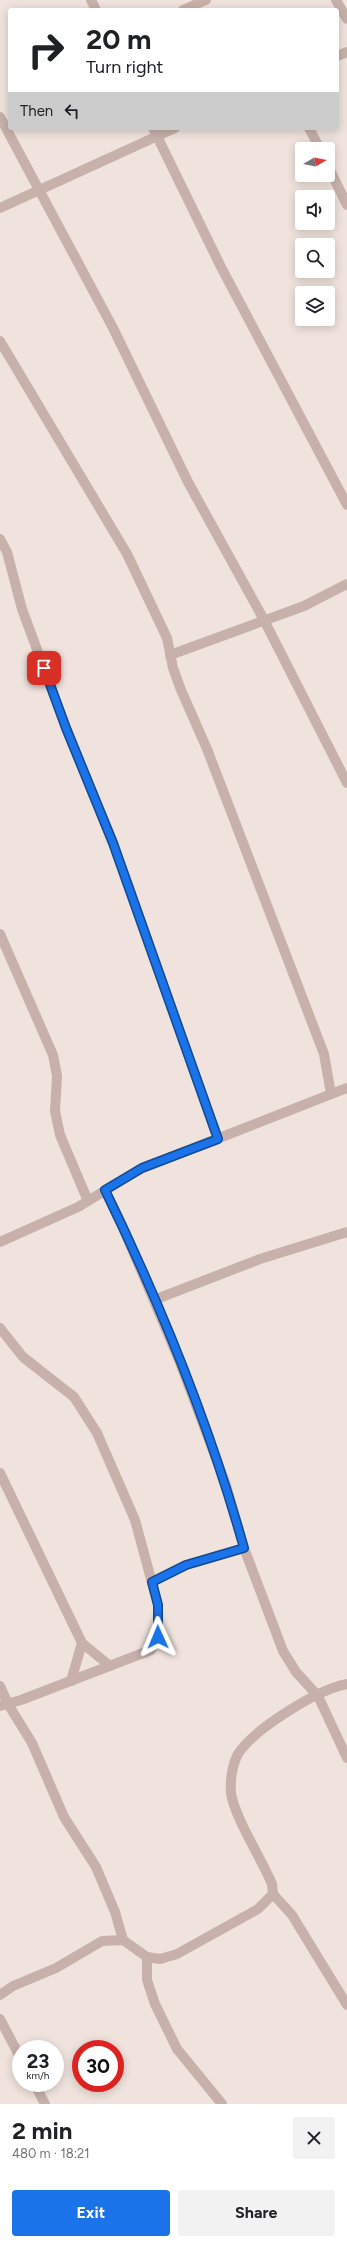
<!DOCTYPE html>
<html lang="en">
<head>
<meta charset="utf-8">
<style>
  :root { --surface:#fff; --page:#f2f2f2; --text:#202124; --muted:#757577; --accent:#1a73e8 }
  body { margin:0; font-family:Figtree,sans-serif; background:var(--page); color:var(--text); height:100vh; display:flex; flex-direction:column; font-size:15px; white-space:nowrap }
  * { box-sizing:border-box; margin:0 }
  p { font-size:13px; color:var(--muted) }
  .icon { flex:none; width:22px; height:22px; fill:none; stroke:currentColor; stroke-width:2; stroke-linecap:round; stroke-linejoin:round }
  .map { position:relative; height:2104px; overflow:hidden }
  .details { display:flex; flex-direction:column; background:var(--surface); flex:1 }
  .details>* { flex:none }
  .guide { position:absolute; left:8px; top:8px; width:331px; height:122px; border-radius:4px; box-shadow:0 2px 10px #0003; background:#fff; color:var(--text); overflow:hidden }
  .needle { width:26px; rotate:81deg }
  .controls { position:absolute; left:295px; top:142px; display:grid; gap:8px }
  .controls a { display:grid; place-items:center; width:40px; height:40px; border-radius:4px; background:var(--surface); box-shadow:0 2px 10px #0003; font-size:20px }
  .speed { position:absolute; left:12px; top:2040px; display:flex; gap:8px; font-size:20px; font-weight:700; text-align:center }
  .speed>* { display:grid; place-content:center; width:52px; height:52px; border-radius:50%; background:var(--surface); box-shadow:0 2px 10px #0003; line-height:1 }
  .speed small { font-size:10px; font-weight:400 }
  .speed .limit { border:6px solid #d22; background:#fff; color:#111 }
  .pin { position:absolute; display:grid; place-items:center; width:34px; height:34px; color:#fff; margin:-17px; border-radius:8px; box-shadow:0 2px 6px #0006 }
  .me { position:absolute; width:44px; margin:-22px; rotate:359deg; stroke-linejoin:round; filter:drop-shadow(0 0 3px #0008) }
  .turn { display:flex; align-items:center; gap:14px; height:84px; padding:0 12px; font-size:18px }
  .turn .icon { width:52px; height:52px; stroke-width:2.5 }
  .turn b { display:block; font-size:28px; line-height:34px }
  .then { display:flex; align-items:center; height:38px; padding:0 12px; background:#0003; gap:8px; font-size:15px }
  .round { display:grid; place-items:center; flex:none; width:42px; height:42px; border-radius:4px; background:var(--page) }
  .headline { display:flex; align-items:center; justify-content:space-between; height:68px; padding:0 12px }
  h1 { font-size:24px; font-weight:700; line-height:30px }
  .primary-button { display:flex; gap:8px; margin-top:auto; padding:8px 12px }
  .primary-button a { flex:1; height:46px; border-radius:4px; background:var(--accent); color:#fff; font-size:16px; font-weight:700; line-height:46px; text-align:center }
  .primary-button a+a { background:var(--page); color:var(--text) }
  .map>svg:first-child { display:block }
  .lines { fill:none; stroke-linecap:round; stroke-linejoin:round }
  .street { stroke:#c7b1aa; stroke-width:10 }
  .route-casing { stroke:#114b97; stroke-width:10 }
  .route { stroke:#1a73e8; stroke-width:7 }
</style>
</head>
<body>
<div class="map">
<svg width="347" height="2104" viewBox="0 0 347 2104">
  <rect width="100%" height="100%" fill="#f0e3dd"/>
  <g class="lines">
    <g class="street">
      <polyline points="91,0 96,10"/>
      <polyline points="336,0 347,19"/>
      <polyline points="183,10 206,0"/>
      <polyline points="337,56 347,52"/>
      <polyline points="0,117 113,328 188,482 264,620 347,783"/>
      <polyline points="153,128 221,267 347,505"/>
      <polyline points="309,128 320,149"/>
      <polyline points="328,166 347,205"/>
      <polyline points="0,208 175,128"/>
      <polyline points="0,341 127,554 167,638 173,668 181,690 207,749 324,1054 331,1094"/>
      <polyline points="0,539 7,552 22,609 66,728 113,843 218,1139"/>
      <polyline points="170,655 304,606 347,584"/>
      <polyline points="0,934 53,1055 57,1076 55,1111 60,1135 88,1201"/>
      <polyline points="105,1190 121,1223 179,1360 226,1485 244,1548 283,1651 296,1672 318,1696 347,1758"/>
      <polyline points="0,1242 78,1207 142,1168 347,1088"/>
      <polyline points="154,1300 260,1259 347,1232"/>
      <polyline points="0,1328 23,1357 74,1397 97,1433 135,1520 158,1605 158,1637 151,1650 21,1700 0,1706"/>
      <polyline points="0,1473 82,1643 110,1666"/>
      <polyline points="152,1582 186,1565 244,1548"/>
      <polyline points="71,1681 82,1643"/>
      <polyline points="0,1686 8,1704 32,1743 64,1817 96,1867 115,1912 123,1940"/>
      <polyline points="273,1894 292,1915 347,2005"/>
      <polyline points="147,1957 147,1980 155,2004 177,2049 222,2104"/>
      <path d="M0,1995L13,1986L56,1968L102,1941L123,1940L147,1957L160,1959L177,1954L258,1909L273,1894L272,1884C262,1860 234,1816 231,1793C230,1781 232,1765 238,1754C255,1728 317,1690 347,1684"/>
      <polyline points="0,2019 21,2059"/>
      <polyline points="34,2083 45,2104"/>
    </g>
  </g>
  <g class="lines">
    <g class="route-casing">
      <path id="route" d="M44,668L66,728L113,843L218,1139L142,1168L105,1190C160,1303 210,1427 244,1548L186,1565L152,1582L158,1605V1637"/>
    </g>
    <use href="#route" class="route"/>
  </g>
</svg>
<div class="controls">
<a><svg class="needle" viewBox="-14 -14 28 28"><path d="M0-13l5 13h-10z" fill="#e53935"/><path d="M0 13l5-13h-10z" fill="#757577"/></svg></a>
<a><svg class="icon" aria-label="sound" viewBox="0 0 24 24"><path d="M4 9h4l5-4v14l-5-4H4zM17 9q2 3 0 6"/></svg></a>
<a><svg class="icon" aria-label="search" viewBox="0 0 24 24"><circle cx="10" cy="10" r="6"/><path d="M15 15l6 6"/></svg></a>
<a><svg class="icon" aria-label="layers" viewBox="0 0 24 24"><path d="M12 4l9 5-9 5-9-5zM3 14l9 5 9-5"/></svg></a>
</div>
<div class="speed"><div>23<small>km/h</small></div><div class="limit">30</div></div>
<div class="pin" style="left:44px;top:668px;background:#d93025"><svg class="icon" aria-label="arrive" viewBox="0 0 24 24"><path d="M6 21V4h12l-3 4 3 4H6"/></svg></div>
<svg class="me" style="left:158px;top:1637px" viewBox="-20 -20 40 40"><path d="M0-17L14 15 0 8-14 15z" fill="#1a73e8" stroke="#fff" stroke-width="4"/></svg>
<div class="guide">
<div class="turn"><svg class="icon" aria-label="right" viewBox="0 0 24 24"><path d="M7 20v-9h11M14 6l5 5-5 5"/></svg><div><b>20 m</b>Turn right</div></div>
<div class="then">Then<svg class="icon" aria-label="left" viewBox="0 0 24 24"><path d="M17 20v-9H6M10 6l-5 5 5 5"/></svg></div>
</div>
</div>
<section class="details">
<div class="headline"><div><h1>2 min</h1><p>480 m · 18:21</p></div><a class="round"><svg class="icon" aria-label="close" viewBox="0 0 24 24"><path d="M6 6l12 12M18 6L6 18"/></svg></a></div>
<div class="primary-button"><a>Exit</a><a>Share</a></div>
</section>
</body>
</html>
